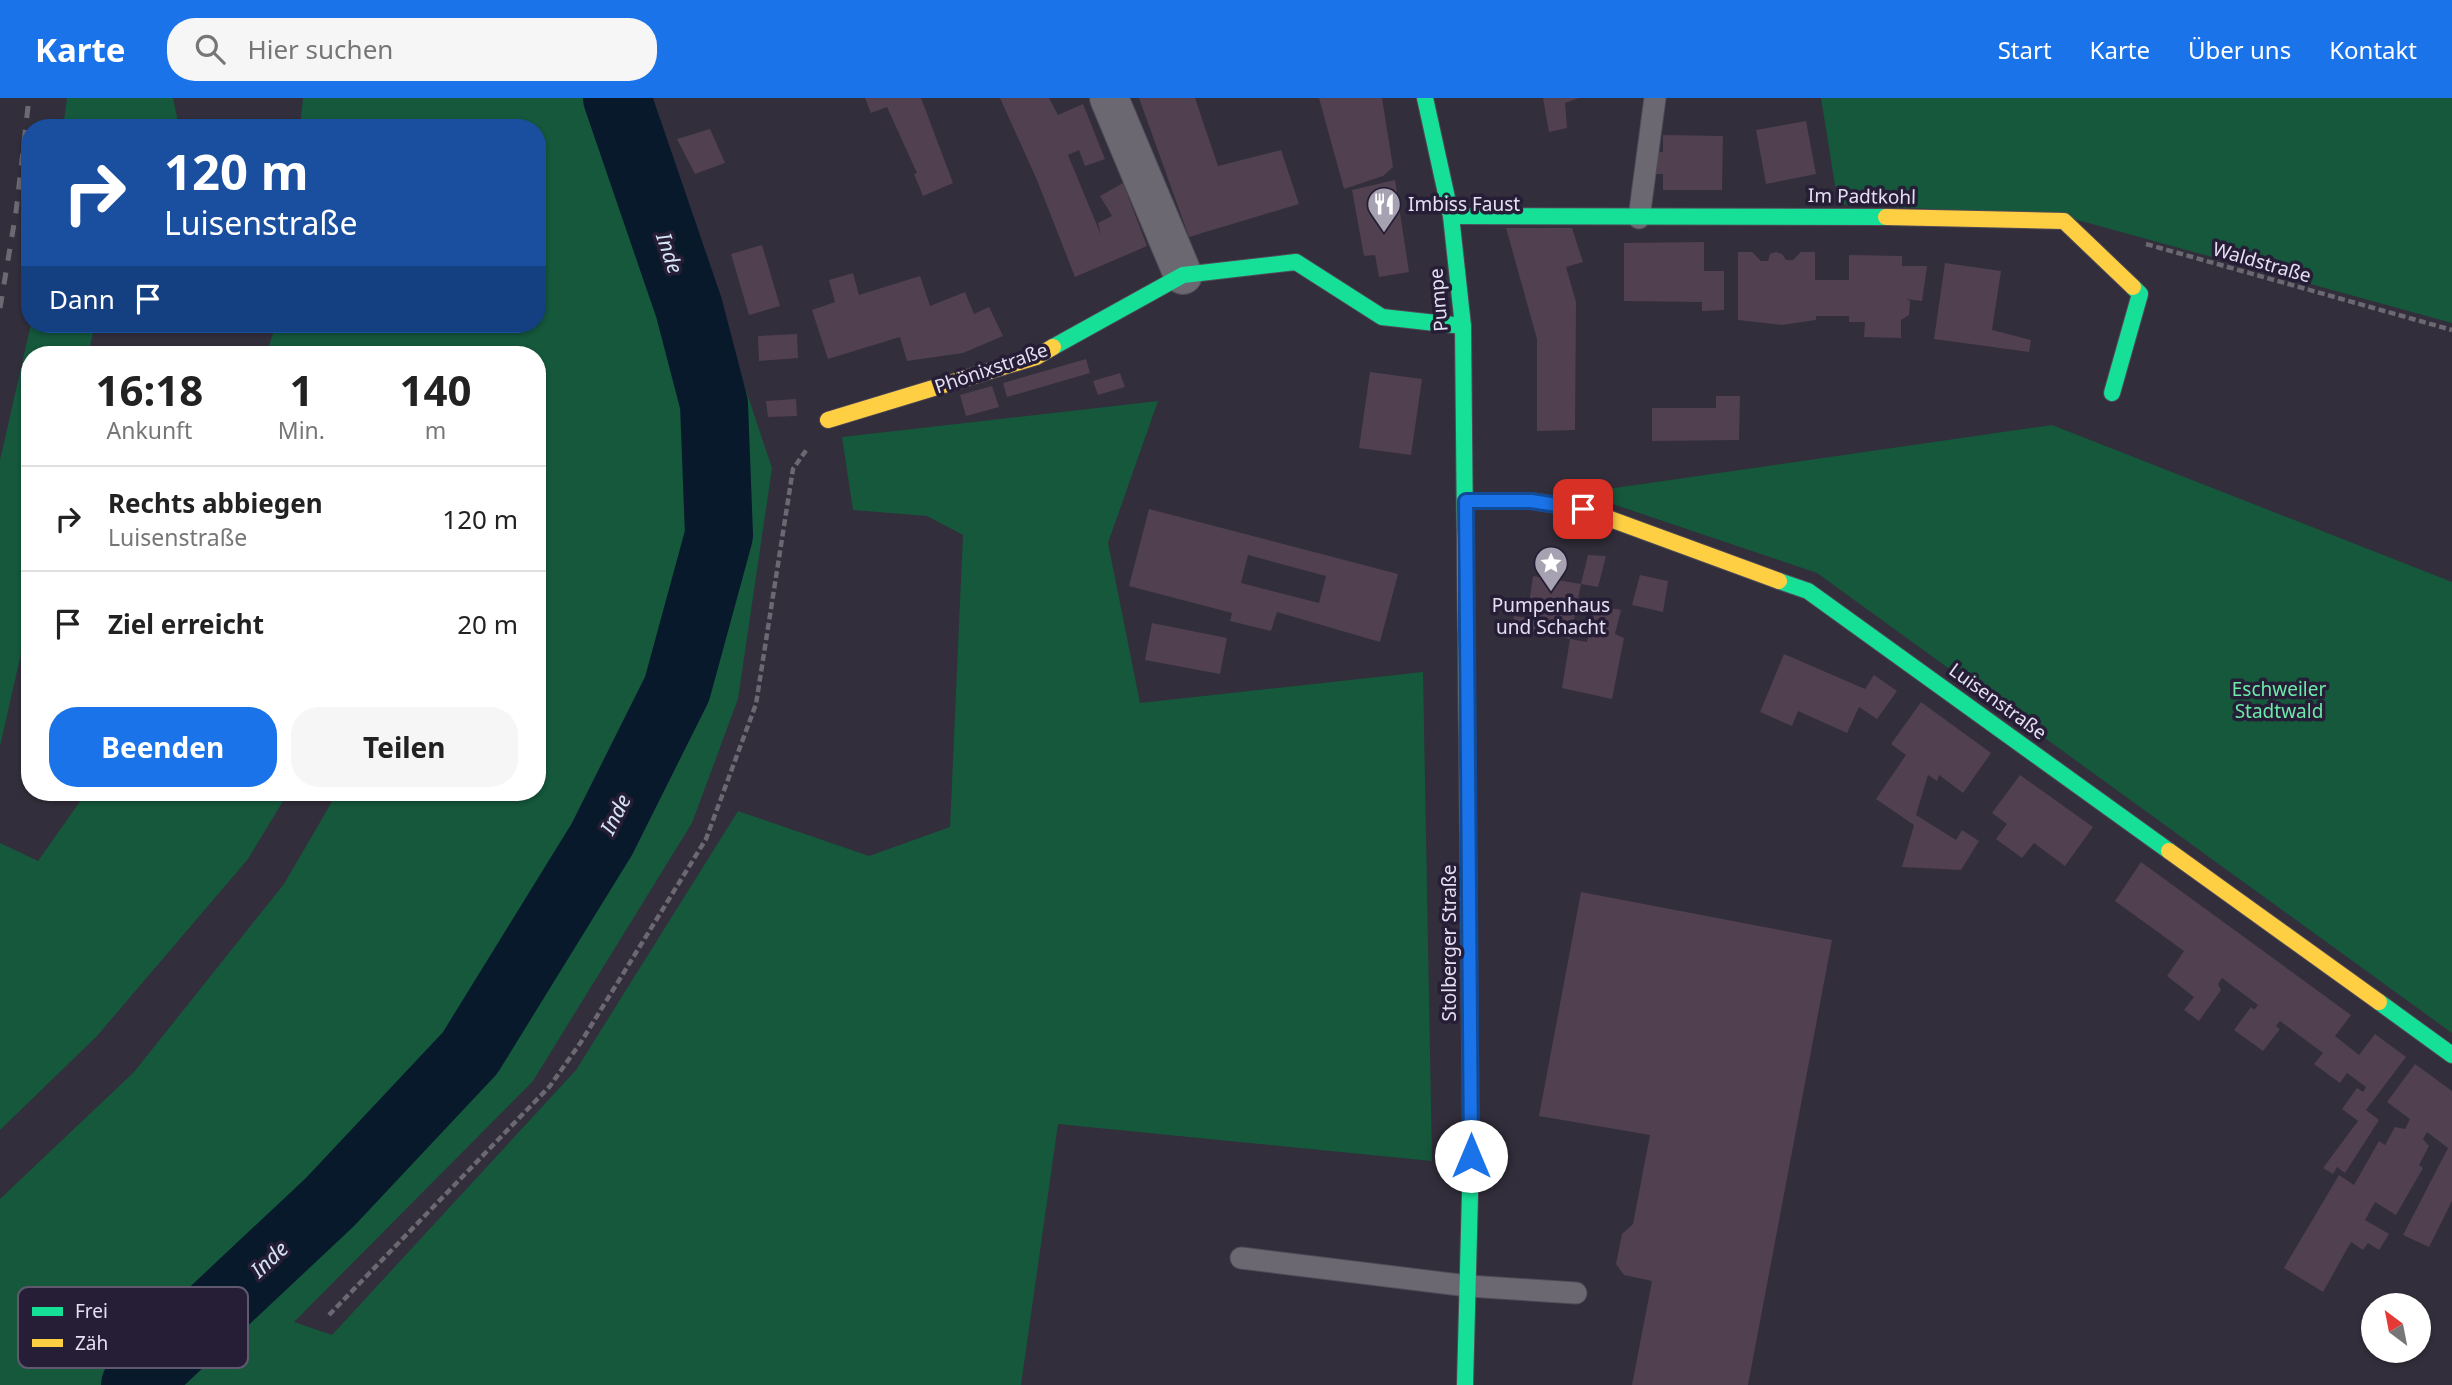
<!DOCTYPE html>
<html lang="de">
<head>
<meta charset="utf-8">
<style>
  :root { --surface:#fff; --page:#f6f6f6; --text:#222; --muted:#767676; --line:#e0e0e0; --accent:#1a73e8 }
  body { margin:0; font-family:"Noto Sans",sans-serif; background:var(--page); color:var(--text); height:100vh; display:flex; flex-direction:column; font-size:26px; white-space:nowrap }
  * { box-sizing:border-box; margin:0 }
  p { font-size:23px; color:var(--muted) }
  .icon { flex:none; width:38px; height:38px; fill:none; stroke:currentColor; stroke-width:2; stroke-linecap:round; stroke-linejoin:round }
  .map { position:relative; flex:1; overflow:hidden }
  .details { position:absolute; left:21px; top:248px; width:525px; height:455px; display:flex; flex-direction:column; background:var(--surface); border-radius:28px; box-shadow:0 2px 5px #0004 }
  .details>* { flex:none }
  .top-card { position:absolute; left:21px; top:21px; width:525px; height:214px; border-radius:28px; box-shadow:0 2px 5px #0004; background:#1a4fa0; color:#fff; overflow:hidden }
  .needle { width:46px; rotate:328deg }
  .controls { position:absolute; left:2361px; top:1195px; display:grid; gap:14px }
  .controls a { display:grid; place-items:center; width:70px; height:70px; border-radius:50%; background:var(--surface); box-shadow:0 2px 5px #0004; font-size:35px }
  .pin { position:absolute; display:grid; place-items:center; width:60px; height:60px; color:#fff; margin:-30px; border-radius:14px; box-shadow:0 4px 10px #0006 }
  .me { position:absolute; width:77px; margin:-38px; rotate:0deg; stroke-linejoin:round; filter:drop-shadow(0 0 5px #0008) }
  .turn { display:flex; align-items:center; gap:24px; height:147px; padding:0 28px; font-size:32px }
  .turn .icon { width:91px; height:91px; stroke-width:2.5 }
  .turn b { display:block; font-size:49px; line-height:60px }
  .then { display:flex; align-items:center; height:66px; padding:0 28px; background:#0003; gap:14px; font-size:26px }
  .eta { display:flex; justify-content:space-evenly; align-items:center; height:119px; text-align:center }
  .eta b { font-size:42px; font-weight:700; line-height:49px }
  .primary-button { display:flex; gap:14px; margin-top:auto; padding:14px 28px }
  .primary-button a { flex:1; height:80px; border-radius:28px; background:var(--accent); color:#fff; font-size:28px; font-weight:700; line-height:80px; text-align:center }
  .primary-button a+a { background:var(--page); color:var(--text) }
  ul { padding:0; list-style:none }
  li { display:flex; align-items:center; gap:21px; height:105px; padding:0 28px; border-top:2px solid var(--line) }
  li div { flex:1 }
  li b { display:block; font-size:26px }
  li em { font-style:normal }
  header { display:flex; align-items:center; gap:42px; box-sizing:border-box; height:98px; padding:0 35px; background:var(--accent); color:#fff }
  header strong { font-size:33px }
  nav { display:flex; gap:38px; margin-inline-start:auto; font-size:24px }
  .search { width:490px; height:63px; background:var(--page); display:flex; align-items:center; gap:18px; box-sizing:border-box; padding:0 24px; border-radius:28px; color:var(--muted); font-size:26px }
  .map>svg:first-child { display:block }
  .green { fill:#15583c }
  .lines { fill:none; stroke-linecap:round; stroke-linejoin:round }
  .river { stroke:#08192c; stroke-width:68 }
  .building { fill:#514050; fill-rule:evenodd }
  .lane-casing { stroke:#4f4b57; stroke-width:23 }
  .street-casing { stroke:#4f4b57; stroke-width:40 }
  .fast-casing { stroke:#4f4b57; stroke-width:18 }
  .slow-casing { stroke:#4f4b57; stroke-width:18 }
  .path { stroke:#6b6871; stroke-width:4.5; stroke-dasharray:7 3.5; stroke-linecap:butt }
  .lane { stroke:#6b6872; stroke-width:21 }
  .street { stroke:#6b6872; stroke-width:38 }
  .fast { stroke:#16e098; stroke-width:16 }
  .slow { stroke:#ffcf43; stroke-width:16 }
  .rail { stroke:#6c6973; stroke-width:5; stroke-dasharray:12 12; stroke-linecap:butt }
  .route-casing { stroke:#114b97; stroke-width:18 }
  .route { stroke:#1a73e8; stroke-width:12 }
  .labels { text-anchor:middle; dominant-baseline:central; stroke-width:7; stroke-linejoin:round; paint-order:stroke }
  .street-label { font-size:19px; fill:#e5e0f1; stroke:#261e36 }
  .poi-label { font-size:19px; fill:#e5e0f1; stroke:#261e36; text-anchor:start }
  .park-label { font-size:19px; fill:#6de9a9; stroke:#261e36 }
  .water-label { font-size:21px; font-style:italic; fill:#d5e5f6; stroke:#261e36 }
  .key { fill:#261e36; stroke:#5f586e; stroke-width:2 }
  .key-label { font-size:19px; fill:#e5e0f1 }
</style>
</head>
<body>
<header>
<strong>Karte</strong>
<div class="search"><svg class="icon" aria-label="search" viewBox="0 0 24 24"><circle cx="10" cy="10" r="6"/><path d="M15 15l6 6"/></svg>Hier suchen</div>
<nav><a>Start</a><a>Karte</a><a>Über uns</a><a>Kontakt</a></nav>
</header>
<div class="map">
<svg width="2452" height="1287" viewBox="0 0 2452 1287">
  <rect width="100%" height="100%" fill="#322e3b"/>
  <g class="green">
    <polygon points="67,0 173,0 178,24 150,30 63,30"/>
    <polygon points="303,0 648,0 772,370 738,601 692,725 533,983 294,1224 332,1237 576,972 738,713 869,758 950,729 963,437 927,418 853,412 842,339 1158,303 1108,445 1140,605 1423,574 1432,1063 1058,1026 1021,1287 0,1287 0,1101 134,974 284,786 337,695 537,695 537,257 266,257 276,226 537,226 537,30 300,30"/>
    <polygon points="1821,0 2452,0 2452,225 2063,118 1838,106"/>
    <polygon points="31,226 95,226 88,257 30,257 30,516 0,648 0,362"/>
    <polygon points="2052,327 2452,484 2452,935 1817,475 1580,395"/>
    <polygon points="86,695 288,695 248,761 97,938 0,1032 0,745 38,763"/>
  </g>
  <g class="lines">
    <polyline class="river" points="135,1287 330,1104 470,955 602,741 677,591 719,437 714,306 689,210 617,0"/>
  </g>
  <g class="building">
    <polygon points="865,0 921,0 953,85 923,98 914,76 917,75 887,9 871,15"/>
    <polygon points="1000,0 1049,0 1058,17 1083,6 1105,61 1085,68 1079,52 1068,57 1101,137 1098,125 1112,118 1100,98 1123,85 1147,148 1075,179 1037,82"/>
    <polygon points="1139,0 1195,0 1218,68 1281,52 1299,106 1189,139"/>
    <polygon points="1319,0 1382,0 1393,69 1383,78 1344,91"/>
    <polygon points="1543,0 1579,0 1565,5 1567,30 1549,34"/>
    <polygon points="1806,23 1816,76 1766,86 1756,32"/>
    <polygon points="710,31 725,65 695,76 677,41"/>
    <polygon points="1663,37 1723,38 1722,92 1663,92 1663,76 1656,76 1656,54 1663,54"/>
    <polygon points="1395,82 1409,174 1379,179 1375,157 1364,158 1352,92"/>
    <polygon points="1506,130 1572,130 1583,164 1566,169 1576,204 1575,332 1537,333 1537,241"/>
    <polygon points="1704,144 1704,173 1724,173 1724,212 1702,213 1702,204 1624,203 1624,145"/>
    <polygon points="762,147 780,208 749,217 731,156"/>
    <polygon points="1738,154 1752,154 1761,163 1768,163 1770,156 1776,154 1782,156 1786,162 1793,162 1801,154 1815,154 1815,182 1849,182 1849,157 1902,158 1902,168 1927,168 1922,203 1906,201 1910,203 1909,217 1901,222 1901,240 1864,239 1865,224 1849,224 1849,218 1816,218 1816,222 1782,227 1738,222"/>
    <polygon points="1945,165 2001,173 1992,232 2031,242 2029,254 1934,241"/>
    <polygon points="853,175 859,197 920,178 930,208 965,194 974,216 989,209 1003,238 963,255 907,263 900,239 828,261 812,212 835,204 829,182"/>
    <polygon points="797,236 798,260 759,263 758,238"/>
    <polygon points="1086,261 1090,275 1007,299 1003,285"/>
    <polygon points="1370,274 1422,281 1411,357 1359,350"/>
    <polygon points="1120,275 1125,289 1098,297 1093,283"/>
    <polygon points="992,288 999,309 966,318 960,297"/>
    <polygon points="1716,298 1740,298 1739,342 1652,343 1652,310 1716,310"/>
    <polygon points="796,301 797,318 768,319 766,303"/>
    <path d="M1149,411L1398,476L1380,544L1277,514L1271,533L1230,523L1232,515L1129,488ZM1248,457L1326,478L1319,505L1241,485Z"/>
    <polygon points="1588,457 1606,458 1598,489 1581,486"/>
    <polygon points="1640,477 1668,483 1663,514 1632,507"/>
    <polygon points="1533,478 1581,486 1570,541 1512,529 1514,518 1527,520"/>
    <polygon points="1595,507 1621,512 1615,536 1624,540 1612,601 1562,590 1570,541 1587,544"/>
    <polygon points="1152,525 1227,540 1220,576 1145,562"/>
    <polygon points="1784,556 1865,591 1874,577 1897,593 1877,621 1859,609 1847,635 1798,613 1792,628 1760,614"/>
    <polygon points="1921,604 1991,655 1963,695 1939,677 1937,683 1928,677 1916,717 1956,742 1962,732 1979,743 1961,772 1902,769 1914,727 1876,701 1906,657 1891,646"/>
    <polygon points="2020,677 2093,729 2065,768 2034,745 2022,760 1996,741 2007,726 1992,715"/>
    <polygon points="2141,764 2351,917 2335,938 2359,957 2375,936 2406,959 2366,1012 2379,1022 2345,1075 2337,1069 2333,1076 2323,1070 2358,1023 2342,1011 2357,990 2363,994 2366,989 2347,975 2340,985 2314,966 2323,955 2280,923 2276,928 2280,931 2263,953 2234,932 2251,909 2254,912 2258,907 2222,880 2218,886 2221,892 2199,923 2184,912 2194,899 2167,878 2184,853 2115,803"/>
    <polygon points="1581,794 1832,842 1748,1287 1632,1287 1652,1183 1624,1177 1616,1166 1622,1136 1633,1126 1650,1037 1539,1018"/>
    <polygon points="2415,966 2452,993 2452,1103 2429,1149 2403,1137 2448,1050 2427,1034 2423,1041 2429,1048 2419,1067 2423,1070 2396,1117 2375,1104 2365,1122 2389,1136 2379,1152 2368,1145 2363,1152 2351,1144 2323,1194 2284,1170 2339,1077 2354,1087 2379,1043 2385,1047 2395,1029 2405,1031 2410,1021 2387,1004"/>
  </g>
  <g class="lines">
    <g class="lane-casing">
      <g id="lane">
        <polyline points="1639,120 1655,0"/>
        <polyline points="1241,1160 1468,1188 1576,1195"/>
      </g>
    </g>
    <g class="street-casing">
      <polyline id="street" points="1109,0 1183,177"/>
    </g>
    <g class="fast-casing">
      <g id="fast">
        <polyline points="1425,0 1451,118 1463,228 1465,438"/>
        <polyline points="1451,118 1886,119"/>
        <polyline points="1053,249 1183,177 1296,164 1382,219 1463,228"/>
        <polyline points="2112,295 2140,196 2133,189"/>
        <polyline points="1779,483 1808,493 2169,753"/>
        <polyline points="2379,904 2452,957"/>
        <polyline points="1465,1287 1471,1058 1468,741"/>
      </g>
    </g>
    <g class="slow-casing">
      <g id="slow">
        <polyline points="1886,119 2064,123 2133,189"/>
        <polyline points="828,322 1036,259 1053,249"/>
        <polyline points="1466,403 1531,403 1583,411 1779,483"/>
        <polyline points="1465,438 1468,741"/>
        <polyline points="2169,753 2379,904"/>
      </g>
    </g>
    <g class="path">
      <polyline points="2146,146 2452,232"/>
      <polyline points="329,1217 550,988 581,944 706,741 756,606 793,371 807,351"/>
    </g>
    <use href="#lane" class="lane"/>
    <use href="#street" class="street"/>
    <use href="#fast" class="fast"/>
    <use href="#slow" class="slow"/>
    <polyline class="rail" points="0,210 16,114 29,0"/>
  </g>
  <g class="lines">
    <g class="route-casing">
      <polyline id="route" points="1471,1058 1466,403 1531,403 1583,411"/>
    </g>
    <use href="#route" class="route"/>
  </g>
  <defs>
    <g id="restaurant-pin" transform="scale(1.75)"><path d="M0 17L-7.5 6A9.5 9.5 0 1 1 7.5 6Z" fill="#a6a2b1" stroke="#261e36"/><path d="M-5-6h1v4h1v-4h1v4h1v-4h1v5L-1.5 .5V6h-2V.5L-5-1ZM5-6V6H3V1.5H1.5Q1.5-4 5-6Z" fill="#fff"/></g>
    <g id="sight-pin" transform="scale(1.75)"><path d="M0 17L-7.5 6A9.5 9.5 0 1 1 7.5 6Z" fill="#a6a2b1" stroke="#261e36"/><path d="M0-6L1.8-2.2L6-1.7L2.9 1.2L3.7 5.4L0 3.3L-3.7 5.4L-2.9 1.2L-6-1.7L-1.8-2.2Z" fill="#fff"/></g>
  </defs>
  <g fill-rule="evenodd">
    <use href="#restaurant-pin" x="1384" y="106"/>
    <use href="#sight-pin" x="1551" y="465"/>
  </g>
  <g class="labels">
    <g class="street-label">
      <text transform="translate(1862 98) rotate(1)">Im Padtkohl</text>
      <text transform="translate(2262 164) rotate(16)">Waldstraße</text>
      <text transform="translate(1438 202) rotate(-95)">Pumpe</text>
      <text transform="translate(991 270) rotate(-19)">Phönixstraße</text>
      <text transform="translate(1998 603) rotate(36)">Luisenstraße</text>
      <text transform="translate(1449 845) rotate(-90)">Stolberger Straße</text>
    </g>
    <g class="poi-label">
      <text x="1408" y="106">Imbiss Faust</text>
      <text x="1551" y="507" text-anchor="middle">Pumpenhaus<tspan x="1551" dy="22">und Schacht</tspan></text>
    </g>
    <g class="park-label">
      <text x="2279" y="591">Eschweiler<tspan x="2279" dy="22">Stadtwald</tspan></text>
    </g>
    <g class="water-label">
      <text transform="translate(670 155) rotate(71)">Inde</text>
      <text transform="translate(615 716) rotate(-63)">Inde</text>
      <text transform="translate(269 1161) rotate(-43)">Inde</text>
    </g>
  </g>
  <rect x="18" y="1189" width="230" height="81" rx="10" class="key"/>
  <rect x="32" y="1209" width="31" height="9" fill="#16e098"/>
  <rect x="32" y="1241" width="31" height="8" fill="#ffcf43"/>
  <g class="key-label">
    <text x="75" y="1220">Frei</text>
    <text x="75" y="1252">Zäh</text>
  </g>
</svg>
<div class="controls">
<a><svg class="needle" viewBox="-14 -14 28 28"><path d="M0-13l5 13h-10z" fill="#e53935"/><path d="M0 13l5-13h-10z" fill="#767676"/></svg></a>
</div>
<div class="pin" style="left:1583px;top:411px;background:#d93025"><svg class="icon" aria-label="arrive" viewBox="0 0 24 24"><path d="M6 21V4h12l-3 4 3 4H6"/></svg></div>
<svg class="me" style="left:1471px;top:1058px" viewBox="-20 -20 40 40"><circle r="19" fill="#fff"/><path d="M0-13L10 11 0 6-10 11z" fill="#1a73e8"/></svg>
<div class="top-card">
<div class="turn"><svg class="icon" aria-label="right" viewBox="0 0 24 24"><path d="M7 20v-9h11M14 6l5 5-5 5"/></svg><div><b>120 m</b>Luisenstraße</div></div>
<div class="then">Dann<svg class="icon" aria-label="arrive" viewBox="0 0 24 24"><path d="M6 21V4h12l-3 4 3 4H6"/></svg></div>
</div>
<section class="details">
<div class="eta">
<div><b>16:18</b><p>Ankunft</p></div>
<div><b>1</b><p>Min.</p></div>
<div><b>140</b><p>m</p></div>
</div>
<ul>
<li><svg class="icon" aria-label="right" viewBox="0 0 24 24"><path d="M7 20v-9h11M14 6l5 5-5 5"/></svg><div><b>Rechts abbiegen</b><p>Luisenstraße</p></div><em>120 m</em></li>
<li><svg class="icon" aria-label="arrive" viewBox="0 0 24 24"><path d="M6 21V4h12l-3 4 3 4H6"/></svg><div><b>Ziel erreicht</b></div><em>20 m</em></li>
</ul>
<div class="primary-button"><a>Beenden</a><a>Teilen</a></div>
</section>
</div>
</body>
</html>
